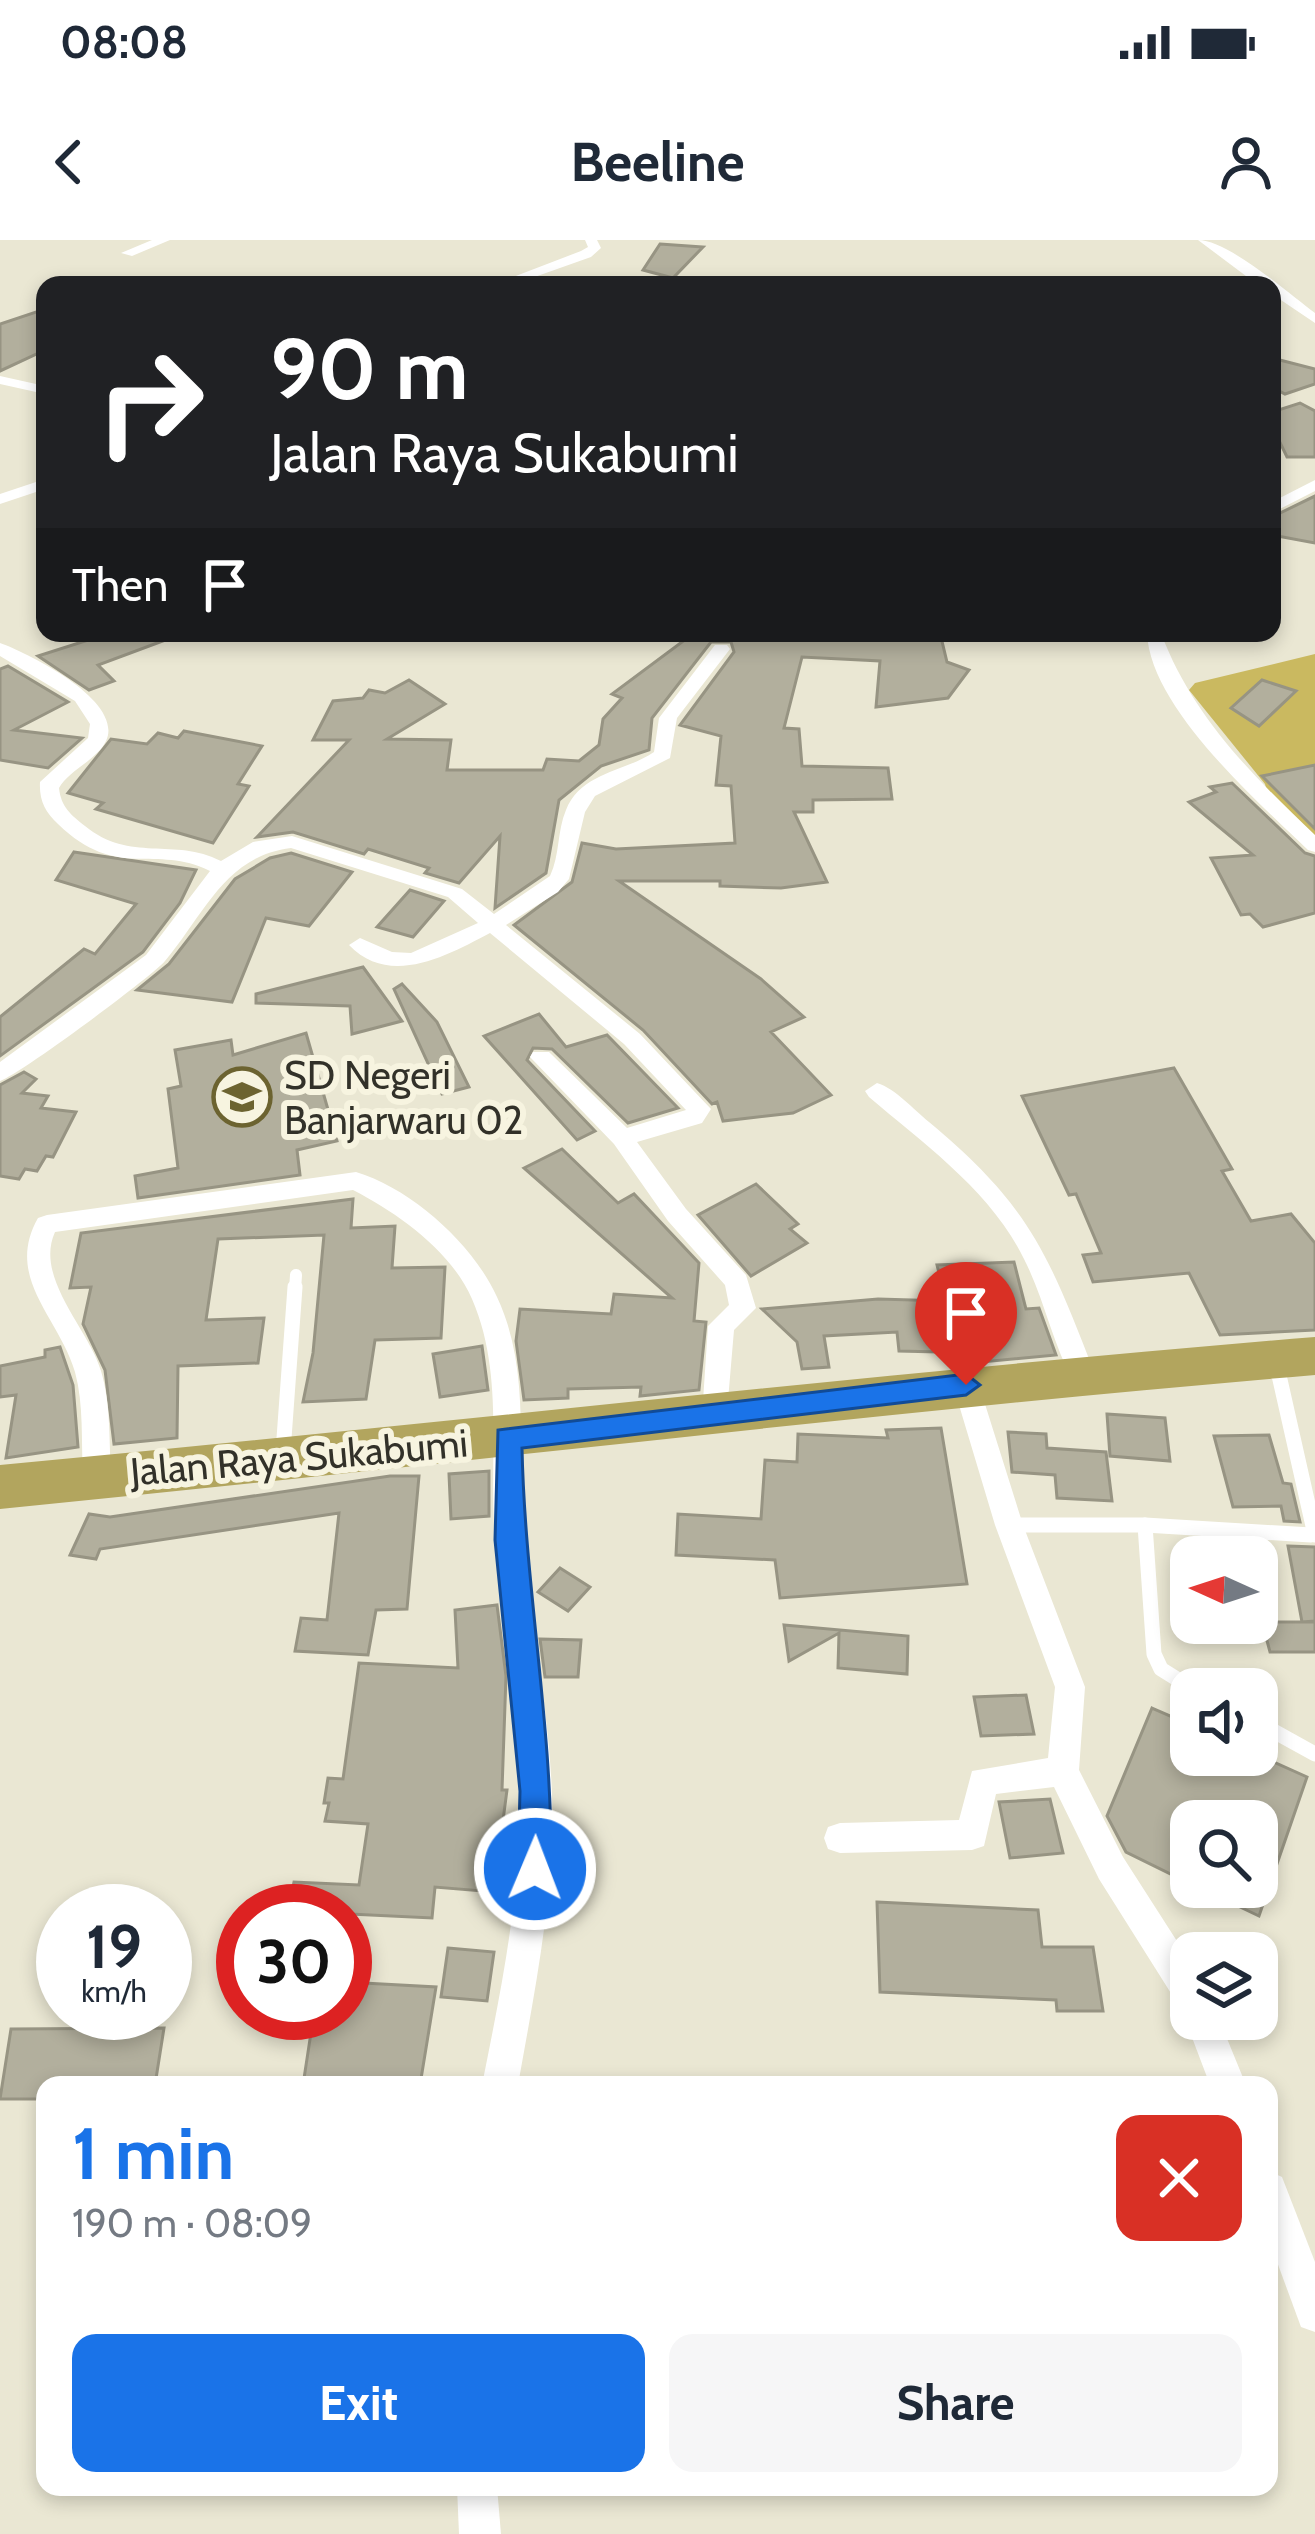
<!DOCTYPE html>
<html lang="en">
<head>
<meta charset="utf-8">
<style>
  :root { --surface:#fff; --page:#f6f6f7; --text:#1f2937; --muted:#747a83; --accent:#1a73e8 }
  body { margin:0; font-family:Cabin,sans-serif; background:var(--page); color:var(--text); height:100vh; display:flex; flex-direction:column; font-size:45px; white-space:nowrap }
  * { box-sizing:border-box; margin:0 }
  p { font-size:39px; color:var(--muted) }
  .icon { flex:none; width:66px; height:66px; fill:none; stroke:currentColor; stroke-width:2; stroke-linecap:round; stroke-linejoin:round }
  .map { position:relative; flex:1; overflow:hidden }
  .sheet { position:absolute; left:36px; top:1836px; width:1242px; height:420px; display:flex; flex-direction:column; background:var(--surface); border-radius:24px; box-shadow:0 6px 18px #0003 }
  .sheet>* { flex:none }
  .top-card { position:absolute; left:36px; top:36px; width:1245px; height:366px; border-radius:24px; box-shadow:0 6px 18px #0003; background:#202124; color:#fff; overflow:hidden }
  .needle { width:78px; rotate:273deg }
  .tools { position:absolute; left:1170px; top:1296px; display:grid; gap:24px }
  .tools a { display:grid; place-items:center; width:108px; height:108px; border-radius:24px; background:var(--surface); box-shadow:0 6px 18px #0003; font-size:60px }
  .speed { position:absolute; left:36px; top:1644px; display:flex; gap:24px; font-size:60px; font-weight:700; text-align:center }
  .speed>* { display:grid; place-content:center; width:156px; height:156px; border-radius:50%; background:var(--surface); box-shadow:0 6px 18px #0003; line-height:1 }
  .speed small { font-size:30px; font-weight:400 }
  .speed .limit { border:18px solid #d22; background:#fff; color:#111 }
  .pin { position:absolute; display:grid; place-items:center; width:102px; height:102px; color:#fff; margin:-123px -51px; border-radius:50% 50% 50% 0; rotate:-45deg; box-shadow:0 0 12px #0007 }
  .pin .icon { rotate:45deg }
  .me { position:absolute; width:132px; margin:-66px; rotate:1deg; stroke-linejoin:round; filter:drop-shadow(0 0 9px #0008) }
  .turn { display:flex; align-items:center; gap:42px; height:252px; padding:0 36px; font-size:54px }
  .turn .icon { width:156px; height:156px; stroke-width:2.5 }
  .turn b { display:block; font-size:84px; line-height:102px }
  .then { display:flex; align-items:center; height:114px; padding:0 36px; background:#0003; gap:24px; font-size:45px }
  .round { display:grid; place-items:center; flex:none; width:126px; height:126px; border-radius:24px; background:var(--page) }
  .headline { display:flex; align-items:center; justify-content:space-between; height:204px; padding:0 36px }
  h1 { font-size:72px; font-weight:700; line-height:90px; color:var(--accent) }
  .primary-button { display:flex; gap:24px; margin-top:auto; padding:24px 36px }
  .primary-button a { flex:1; height:138px; border-radius:24px; background:var(--accent); color:#fff; font-size:48px; font-weight:700; line-height:138px; text-align:center }
  .primary-button a+a { background:var(--page); color:var(--text) }
  .status { display:flex; justify-content:space-between; align-items:center; height:84px; padding:0 60px; background:var(--surface); direction:ltr }
  .status svg { height:33px; fill:currentColor }
  header { display:flex; justify-content:space-between; align-items:center; height:156px; padding:0 36px; background:var(--surface); font-size:54px; font-weight:700 }
  .map>svg:first-child { display:block }
  .green { fill:#cab960 }
  .building { fill:#b2af9d; stroke:#979483; stroke-width:3 }
  .lines { fill:none; stroke-linecap:round; stroke-linejoin:round }
  .lane-far1 { stroke:#fff; stroke-width:12 }
  .lane { stroke:#fff; stroke-width:15 }
  .street { fill:#fff; fill-rule:evenodd }
  .highway { fill:#b2a55e; fill-rule:evenodd }
  .route { fill:#1a73e8; stroke:#114b97; stroke-width:3 }
  .labels { text-anchor:middle; dominant-baseline:central; stroke-width:12; stroke-linejoin:round; paint-order:stroke }
  .poi-label { font-size:39px; fill:#323129; stroke:#f7f4e0; text-anchor:start }
  .street-label { font-size:39px; fill:#323129; stroke:#f7f4e0 }
</style>
</head>
<body>
<div class="status"><b>08:08</b><svg viewBox="0 0 49 12"><path d="M0 12V9h3v3zM5 12V6h3v6zM10 12V3h3v9zM15 12V0h3v12zM26 1h20v11H26zM47 4h2v5h-2z"/></svg></div>
<header><svg class="icon" aria-label="back" viewBox="0 0 24 24"><path d="M15 5l-7 7 7 7"/></svg>Beeline<svg class="icon" aria-label="person" viewBox="0 0 24 24"><circle cx="12" cy="8" r="4"/><path d="M4 21q1-7 8-7t8 7"/></svg></header>
<div class="map">
<svg width="1315" height="2294" viewBox="0 0 1315 2294">
  <rect width="100%" height="100%" fill="#eae7d3"/>
  <polygon class="green" points="1315,414 1315,606 1271,568 1265,544 1189,450 1195,443"/>
  <g class="building">
    <polygon points="660,4 703,7 673,38 643,30"/>
    <polygon points="45,69 45,110 0,131 0,84"/>
    <polygon points="1272,118 1315,129 1315,144 1285,154 1272,147"/>
    <polygon points="1300,163 1315,171 1315,217 1287,217 1272,186 1272,172"/>
    <polygon points="1315,256 1315,303 1272,295 1272,277"/>
    <polygon points="110,393 176,396 98,425 114,441 89,450 38,416"/>
    <polygon points="694,393 940,393 947,422 969,430 948,458 876,467 880,421 802,417 784,488 799,489 802,526 888,528 892,559 813,560 813,572 794,572 827,642 781,648 720,646 720,641 619,641 761,739 804,777 771,792 831,855 793,873 723,881 717,862 712,864 643,790 514,685 572,642 582,603 616,609 735,603 731,546 716,545 721,496 680,485 734,412 731,402 711,402 652,478 649,510 601,526 559,560 546,633 495,668 500,596 459,643 425,633 429,628 368,609 364,614 293,592 257,597 349,500 313,500 333,461 363,458 369,450 385,453 409,440 445,464 387,499 451,500 447,530 543,530 547,519 579,521 599,505 603,479 622,458 612,454"/>
    <polygon points="8,426 68,462 14,490 82,498 48,528 0,520 0,429"/>
    <polygon points="1262,440 1296,451 1259,486 1231,468"/>
    <polygon points="184,491 262,506 238,544 249,546 213,603 96,569 103,563 68,553 111,499 147,504 158,493 178,498"/>
    <polygon points="1315,525 1315,589 1262,536"/>
    <polygon points="1232,543 1305,613 1315,616 1315,673 1263,687 1250,674 1241,675 1211,618 1253,615 1189,562 1216,552 1210,547"/>
    <polygon points="74,612 196,630 180,663 143,712 0,816 0,777 84,709 95,714 136,664 56,640"/>
    <polygon points="291,613 352,632 309,686 266,678 232,762 137,750 169,724 235,639 270,618"/>
    <polygon points="410,650 444,661 413,697 377,687"/>
    <polygon points="363,727 402,781 352,794 350,766 256,763 256,754"/>
    <polygon points="402,744 437,782 469,847 442,854 394,749"/>
    <polygon points="539,774 566,807 607,795 678,868 628,883 552,809 533,808 527,820 595,891 577,900 484,796"/>
    <polygon points="306,793 337,901 297,910 300,935 138,958 135,936 178,928 168,849 181,846 175,810 231,800 233,815"/>
    <polygon points="1174,828 1232,929 1222,931 1251,981 1291,974 1315,1003 1315,1090 1220,1095 1189,1033 1093,1042 1083,1015 1101,1013 1076,954 1069,955 1022,856"/>
    <polygon points="24,832 36,839 22,853 48,856 41,868 76,872 53,917 46,916 37,931 25,929 19,939 0,936 0,845"/>
    <polygon points="562,909 618,963 634,954 699,1023 694,1081 706,1082 699,1150 640,1156 641,1147 568,1149 568,1158 524,1160 516,1101 520,1069 611,1074 614,1054 672,1058 524,928"/>
    <polygon points="756,944 798,984 790,989 807,1003 751,1036 698,975"/>
    <polygon points="353,959 351,988 395,986 392,1028 445,1027 441,1098 375,1100 366,1159 303,1162 313,1113 324,995 218,999 206,1080 264,1078 258,1123 178,1126 177,1198 114,1204 105,1130 83,1084 91,1047 70,1048 81,993"/>
    <polygon points="1014,1022 1026,1069 1039,1068 1056,1115 982,1122 980,1113 899,1111 897,1092 824,1096 829,1127 802,1129 797,1102 762,1069 878,1059 946,1061 937,1025"/>
    <polygon points="482,1106 488,1150 440,1157 433,1114"/>
    <polygon points="60,1107 73,1145 78,1207 6,1218 16,1155 0,1157 0,1126 45,1117 45,1110"/>
    <polygon points="1107,1174 1165,1178 1170,1221 1110,1216"/>
    <polygon points="941,1188 967,1344 780,1358 775,1320 676,1315 678,1274 761,1279 765,1220 797,1222 798,1194 888,1198 886,1190"/>
    <polygon points="1008,1192 1046,1194 1047,1208 1106,1212 1112,1261 1057,1258 1055,1235 1012,1232"/>
    <polygon points="1269,1195 1283,1243 1291,1244 1300,1282 1284,1281 1281,1266 1233,1267 1214,1196"/>
    <polygon points="489,1231 489,1276 451,1279 449,1234"/>
    <polygon points="390,1236 419,1236 407,1369 376,1370 368,1415 295,1411 301,1378 327,1380 339,1273 100,1309 96,1319 70,1315 89,1274 110,1277"/>
    <polygon points="1288,1306 1315,1307 1315,1381 1302,1382 1315,1382 1315,1412 1270,1412 1262,1382 1302,1382"/>
    <polygon points="560,1328 590,1347 568,1371 538,1352"/>
    <polygon points="497,1365 506,1436 502,1550 507,1550 502,1588 493,1588 482,1651 435,1647 432,1678 288,1671 294,1642 359,1645 368,1584 325,1581 329,1563 324,1563 328,1538 343,1539 359,1423 458,1428 455,1370"/>
    <polygon points="784,1385 908,1396 907,1434 838,1428 839,1393 789,1421"/>
    <polygon points="540,1399 581,1400 578,1437 545,1437"/>
    <polygon points="1026,1455 1034,1494 981,1496 974,1457"/>
    <polygon points="1152,1468 1191,1485 1191,1515 1258,1515 1307,1537 1259,1676 1198,1647 1257,1647 1257,1581 1191,1581 1191,1644 1126,1612 1107,1576"/>
    <polygon points="1050,1559 1063,1613 1010,1618 999,1562"/>
    <polygon points="877,1662 1038,1670 1042,1707 1093,1707 1103,1771 1057,1771 1056,1760 880,1752"/>
    <polygon points="448,1708 494,1712 487,1761 441,1757"/>
    <polygon points="345,1742 436,1747 420,1845 303,1845 314,1773 345,1773"/>
    <polygon points="164,1788 155,1845 45,1845 45,1859 0,1859 11,1789"/>
  </g>
  <g class="lines">
    <polyline class="lane-far1" points="295,1050 296,1035"/>
    <g class="lane">
      <polyline points="1276,1122 1315,1295"/>
      <polyline points="283,1212 295,1047"/>
      <polyline points="1009,1285 1145,1285 1311,1295"/>
      <polyline points="1145,1285 1154,1414 1161,1429 1193,1449"/>
      <polyline points="1257,1482 1315,1514"/>
    </g>
    <g class="street">
      <polygon points="152,0 170,0 132,16 121,13"/>
      <polygon points="585,0 597,0 601,8 591,17 512,45 492,45 581,11 588,7"/>
      <path d="M1198,0C1228,0 1288,53 1315,73V83L1272,54V45H1258Z"/>
      <polygon points="0,136 45,146 45,154 0,144"/>
      <polygon points="45,239 45,249 0,264 0,254"/>
      <polygon points="1315,240 1315,251 1272,273 1272,262"/>
      <path d="M1147,393H1161C1192,476 1252,535 1315,595V612L1308,610C1256,560 1150,467 1147,393Z"/>
      <path d="M0,403C28,413 125,461 106,501C97,520 69,530 59,548C61,567 71,575 85,586C130,623 174,597 221,621L253,602L292,596L462,649L494,674L550,636C560,615 557,591 566,570C581,532 625,532 654,512L659,478L715,405H727L730,409L677,478L670,518L595,556L585,572L569,639L558,652L506,685L640,794L711,869L702,883L637,902L686,969L746,1035L756,1068L734,1090L726,1184H706L702,1176L708,1086L729,1065L725,1045L668,981L614,904L530,817L533,812H549L627,888L686,870L624,804L490,693C448,715 390,748 349,705L360,698L392,712L411,713L478,683L448,657L291,608C225,616 204,675 165,721C150,738 19,835 0,841V822L146,715L210,631C155,603 118,642 58,584C45,572 39,560 40,542L88,498L90,484L75,461L0,416Z"/>
      <path d="M877,843C896,849 913,869 929,882C1031,967 1048,1014 1095,1134L1091,1141H1073C1052,1102 1044,1058 1024,1019C991,951 924,904 869,857L865,851Z"/>
      <path d="M356,932C412,949 473,1004 497,1057C530,1127 518,1207 522,1282C528,1374 549,1463 552,1555C555,1653 535,1749 518,1845H482C501,1750 521,1654 520,1556C519,1465 499,1375 494,1284C490,1209 503,1130 472,1059C452,1012 398,973 353,950L55,992C34,1038 89,1089 101,1131C111,1164 109,1201 111,1235L107,1243H87L83,1235C81,1201 84,1165 75,1132C59,1077 4,1038 38,978L47,975Z"/>
      <polygon points="966,1135 976,1138 979,1145 1023,1285 1085,1447 1079,1530 1123,1617 1191,1723 1191,1779 1219,1779 1246,1845 1210,1845 1185,1779 1188,1770 1179,1766 1099,1639 1054,1547 996,1554 984,1606 972,1610 840,1613 828,1609 824,1598 828,1587 840,1583 959,1580 972,1531 1048,1518 1055,1447 995,1285 953,1145 956,1138"/>
      <polygon points="1269,1931 1282,1937 1315,2022 1315,2092 1301,2087 1269,2000"/>
      <polygon points="457,2247 497,2247 501,2294 459,2294"/>
    </g>
    <path class="highway" d="M1315,1097V1135C876,1172 439,1226 0,1269V1225C439,1184 876,1133 1315,1097Z"/>
  </g>
  <path class="route" d="M966,1134L980,1145L966,1155L522,1208C525,1349 553,1488 551,1629L546,1640L535,1645L523,1640L518,1629L520,1551L495,1300L498,1190Z"/>
  <defs>
    <g id="school-ring" transform="scale(3)"><circle r="9.5" fill="#f7f4e0" stroke="#6c6330" stroke-width="1.5"/><path d="M0-5L7-2L0 1L-7-2ZM-4 1L0 2.5L4 1V4Q0 6-4 4Z" fill="#6c6330"/></g>
  </defs>
  <g fill-rule="evenodd">
    <use href="#school-ring" x="242" y="857"/>
  </g>
  <g class="labels">
    <g class="poi-label">
      <text x="284" y="835">SD Negeri<tspan x="284" dy="45">Banjarwaru 02</tspan></text>
    </g>
    <g class="street-label">
      <text transform="translate(299 1217) rotate(-5)">Jalan Raya Sukabumi</text>
    </g>
  </g>
</svg>
<div class="tools">
<a><svg class="needle" viewBox="-14 -14 28 28"><path d="M0-13l5 13h-10z" fill="#e53935"/><path d="M0 13l5-13h-10z" fill="#747a83"/></svg></a>
<a><svg class="icon" aria-label="sound" viewBox="0 0 24 24"><path d="M4 9h4l5-4v14l-5-4H4zM17 9q2 3 0 6"/></svg></a>
<a><svg class="icon" aria-label="search" viewBox="0 0 24 24"><circle cx="10" cy="10" r="6"/><path d="M15 15l6 6"/></svg></a>
<a><svg class="icon" aria-label="layers" viewBox="0 0 24 24"><path d="M12 4l9 5-9 5-9-5zM3 14l9 5 9-5"/></svg></a>
</div>
<div class="speed"><div>19<small>km/h</small></div><div class="limit">30</div></div>
<div class="pin" style="left:966px;top:1145px;background:#d93025"><svg class="icon" aria-label="arrive" viewBox="0 0 24 24"><path d="M6 21V4h12l-3 4 3 4H6"/></svg></div>
<svg class="me" style="left:535px;top:1629px" viewBox="-20 -20 40 40"><circle r="17" fill="#1a73e8" stroke="#fff" stroke-width="3"/><path d="M0-11L8 9 0 5-8 9z" fill="#fff"/></svg>
<div class="top-card">
<div class="turn"><svg class="icon" aria-label="right" viewBox="0 0 24 24"><path d="M7 20v-9h11M14 6l5 5-5 5"/></svg><div><b>90 m</b>Jalan Raya Sukabumi</div></div>
<div class="then">Then<svg class="icon" aria-label="arrive" viewBox="0 0 24 24"><path d="M6 21V4h12l-3 4 3 4H6"/></svg></div>
</div>
<section class="sheet">
<div class="headline"><div><h1>1 min</h1><p>190 m · 08:09</p></div><a class="round" style="background:#d93025;color:#fff"><svg class="icon" aria-label="close" viewBox="0 0 24 24"><path d="M6 6l12 12M18 6L6 18"/></svg></a></div>
<div class="primary-button"><a>Exit</a><a>Share</a></div>
</section>
</div>
</body>
</html>
